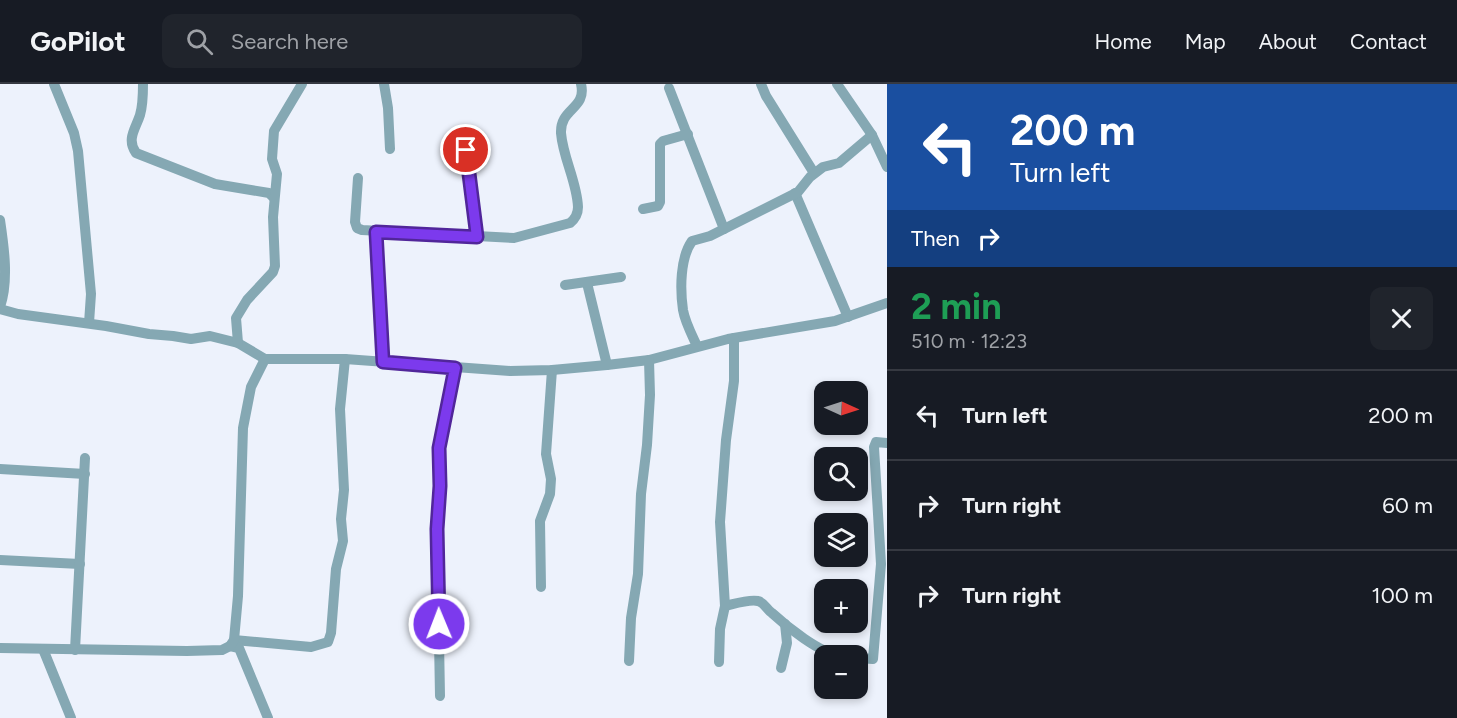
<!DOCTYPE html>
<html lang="en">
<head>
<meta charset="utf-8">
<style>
  :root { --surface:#171b24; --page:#20242c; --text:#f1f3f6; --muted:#9ea1a6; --line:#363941 }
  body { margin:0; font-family:Figtree,sans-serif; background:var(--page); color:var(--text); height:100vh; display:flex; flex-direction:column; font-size:22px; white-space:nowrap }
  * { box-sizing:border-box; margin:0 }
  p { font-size:20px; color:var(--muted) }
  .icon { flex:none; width:33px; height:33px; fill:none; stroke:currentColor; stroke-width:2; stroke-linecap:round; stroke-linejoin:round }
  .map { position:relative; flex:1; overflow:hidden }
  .panel { display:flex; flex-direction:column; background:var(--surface); width:570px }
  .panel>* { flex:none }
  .guide { background:#1a4fa0; color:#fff; overflow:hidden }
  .needle { width:39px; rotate:93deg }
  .buttons { position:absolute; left:814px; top:297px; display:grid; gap:12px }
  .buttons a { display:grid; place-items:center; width:54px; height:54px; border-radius:12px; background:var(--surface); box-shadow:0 3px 9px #0003; font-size:30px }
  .pin { position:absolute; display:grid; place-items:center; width:51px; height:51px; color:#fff; margin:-26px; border:3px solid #fff; border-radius:50%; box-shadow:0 2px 6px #0007 }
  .me { position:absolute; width:66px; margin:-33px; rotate:359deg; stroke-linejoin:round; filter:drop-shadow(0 0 4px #0008) }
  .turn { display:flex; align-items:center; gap:21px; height:126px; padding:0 24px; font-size:27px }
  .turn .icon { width:78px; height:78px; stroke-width:2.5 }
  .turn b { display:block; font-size:42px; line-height:51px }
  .then { display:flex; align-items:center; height:57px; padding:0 24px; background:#0003; gap:12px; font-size:22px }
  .round { display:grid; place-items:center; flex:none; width:63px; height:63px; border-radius:12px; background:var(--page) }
  .headline { display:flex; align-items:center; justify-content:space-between; height:102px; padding:0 24px }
  h1 { font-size:36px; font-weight:700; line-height:45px; color:#1e9e55 }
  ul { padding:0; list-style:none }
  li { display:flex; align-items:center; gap:18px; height:90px; padding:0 24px; border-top:2px solid var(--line) }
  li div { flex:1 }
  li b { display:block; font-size:22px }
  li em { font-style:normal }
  header { display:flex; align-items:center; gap:36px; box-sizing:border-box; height:84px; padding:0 30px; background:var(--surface); border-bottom:2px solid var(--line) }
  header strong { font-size:28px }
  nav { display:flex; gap:33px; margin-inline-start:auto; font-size:21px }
  .search { width:420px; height:54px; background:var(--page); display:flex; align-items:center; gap:15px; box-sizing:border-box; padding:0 21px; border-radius:12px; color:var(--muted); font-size:22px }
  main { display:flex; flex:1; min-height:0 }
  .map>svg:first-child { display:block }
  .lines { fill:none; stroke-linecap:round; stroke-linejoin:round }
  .minor { stroke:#85a8b3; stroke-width:10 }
  .route-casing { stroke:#51269a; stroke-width:15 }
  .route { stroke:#7c3aed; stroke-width:10 }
</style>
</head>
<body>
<header>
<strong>GoPilot</strong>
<div class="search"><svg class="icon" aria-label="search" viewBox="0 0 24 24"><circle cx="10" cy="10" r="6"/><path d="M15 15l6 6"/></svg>Search here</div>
<nav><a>Home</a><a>Map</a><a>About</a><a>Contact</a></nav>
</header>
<main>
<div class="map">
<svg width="887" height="634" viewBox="0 0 887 634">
  <rect width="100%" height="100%" fill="#edf2fc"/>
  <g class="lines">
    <g class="minor">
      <polyline points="54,0 74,49 78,67 91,210 89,239"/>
      <path d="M143,0C143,10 143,21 140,31C136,44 126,55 136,69L215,100L269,109L274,114"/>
      <polyline points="384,0 388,24 390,65"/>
      <polyline points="761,0 766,12 814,89"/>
      <polyline points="837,0 872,51 887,83"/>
      <polyline points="669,4 724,145"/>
      <polyline points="466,66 477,153"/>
      <path d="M358,94L355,138L357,144L362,146L514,154L570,139C575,135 578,130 578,123C577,98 563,74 561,49C560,24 587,25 581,0"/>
      <polyline points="795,109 848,233"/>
      <polyline points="643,125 658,122 660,118 660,60 663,57 688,50"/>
      <path d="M0,136C4,163 9,197 0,223"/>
      <polyline points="376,148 383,278"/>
      <polyline points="587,199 607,281"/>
      <polyline points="565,201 621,193"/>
      <polyline points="0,225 18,230 106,242 149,250 173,252 191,255 210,252 238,259 265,275"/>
      <polyline points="238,259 236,234 247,216 273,188 275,182 273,133 277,90 272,75 274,47 302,0"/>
      <path d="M697,262C692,251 685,238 683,226C680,205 680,174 692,157L710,152L798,108L810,93L823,83L839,79L872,51"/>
      <polyline points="0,385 85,390"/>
      <polyline points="0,476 80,480"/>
      <polyline points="541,503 540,437 550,410 551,395 546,370 552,286"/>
      <path d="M725,522C734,520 749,515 758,517C764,518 767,526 772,529C787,543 820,569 840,572"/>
      <polyline points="234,556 311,563 328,558 331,549 336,485 343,457 341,435 344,406 340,325 345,275"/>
      <polyline points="230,562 239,564 268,634"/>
      <polyline points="0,564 187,567 222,566 230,562 234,556 238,512 243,344 251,303 265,275 345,275 510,287 552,286 607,281 649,276 728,255 835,237 887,219"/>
      <polyline points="43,565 71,634"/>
      <polyline points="75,566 85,374"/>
      <polyline points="858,574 873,575 881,480 874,363 876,358 887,359"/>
      <polyline points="629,577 631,534 638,490 641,410 647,361 650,311 649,276"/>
      <polyline points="719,578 720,545 725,522 720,438 726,356 734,297 734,254"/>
      <polyline points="781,584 787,559 785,540"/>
      <polyline points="440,612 437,445 440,402 439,364 455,284"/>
    </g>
  </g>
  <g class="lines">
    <g class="route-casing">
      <polyline id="route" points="439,540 437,445 440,402 439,364 455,284 383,278 376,148 477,153 466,66"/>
    </g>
    <use href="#route" class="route"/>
  </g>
</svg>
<div class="buttons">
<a><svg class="needle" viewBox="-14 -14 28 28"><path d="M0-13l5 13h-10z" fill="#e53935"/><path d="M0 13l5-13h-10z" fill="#9ea1a6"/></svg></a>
<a><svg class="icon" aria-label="search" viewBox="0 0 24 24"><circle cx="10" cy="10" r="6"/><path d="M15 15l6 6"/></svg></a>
<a><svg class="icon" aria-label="layers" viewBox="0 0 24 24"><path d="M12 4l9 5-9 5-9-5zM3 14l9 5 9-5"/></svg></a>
<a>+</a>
<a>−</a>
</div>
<div class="pin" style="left:466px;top:66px;background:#d93025"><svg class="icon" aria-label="arrive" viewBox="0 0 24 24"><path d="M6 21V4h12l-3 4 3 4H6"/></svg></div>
<svg class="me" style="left:439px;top:540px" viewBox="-20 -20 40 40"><circle r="17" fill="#7c3aed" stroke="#fff" stroke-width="3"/><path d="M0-11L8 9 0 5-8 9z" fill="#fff"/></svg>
</div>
<section class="panel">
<div class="guide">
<div class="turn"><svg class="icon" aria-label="left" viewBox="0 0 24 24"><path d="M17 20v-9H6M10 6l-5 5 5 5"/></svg><div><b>200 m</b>Turn left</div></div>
<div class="then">Then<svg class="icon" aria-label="right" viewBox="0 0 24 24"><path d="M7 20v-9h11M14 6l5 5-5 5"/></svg></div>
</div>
<div class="headline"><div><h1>2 min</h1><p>510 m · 12:23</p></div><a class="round"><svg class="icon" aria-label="close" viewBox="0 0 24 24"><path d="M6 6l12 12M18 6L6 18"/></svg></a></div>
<ul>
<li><svg class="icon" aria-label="left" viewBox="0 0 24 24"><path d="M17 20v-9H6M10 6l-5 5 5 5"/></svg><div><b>Turn left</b></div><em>200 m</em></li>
<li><svg class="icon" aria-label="right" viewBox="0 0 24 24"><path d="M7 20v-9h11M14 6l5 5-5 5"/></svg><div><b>Turn right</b></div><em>60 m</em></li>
<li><svg class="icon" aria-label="right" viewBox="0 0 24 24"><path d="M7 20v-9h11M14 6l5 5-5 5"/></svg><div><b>Turn right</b></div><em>100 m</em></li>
</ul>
</section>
</main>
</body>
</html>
